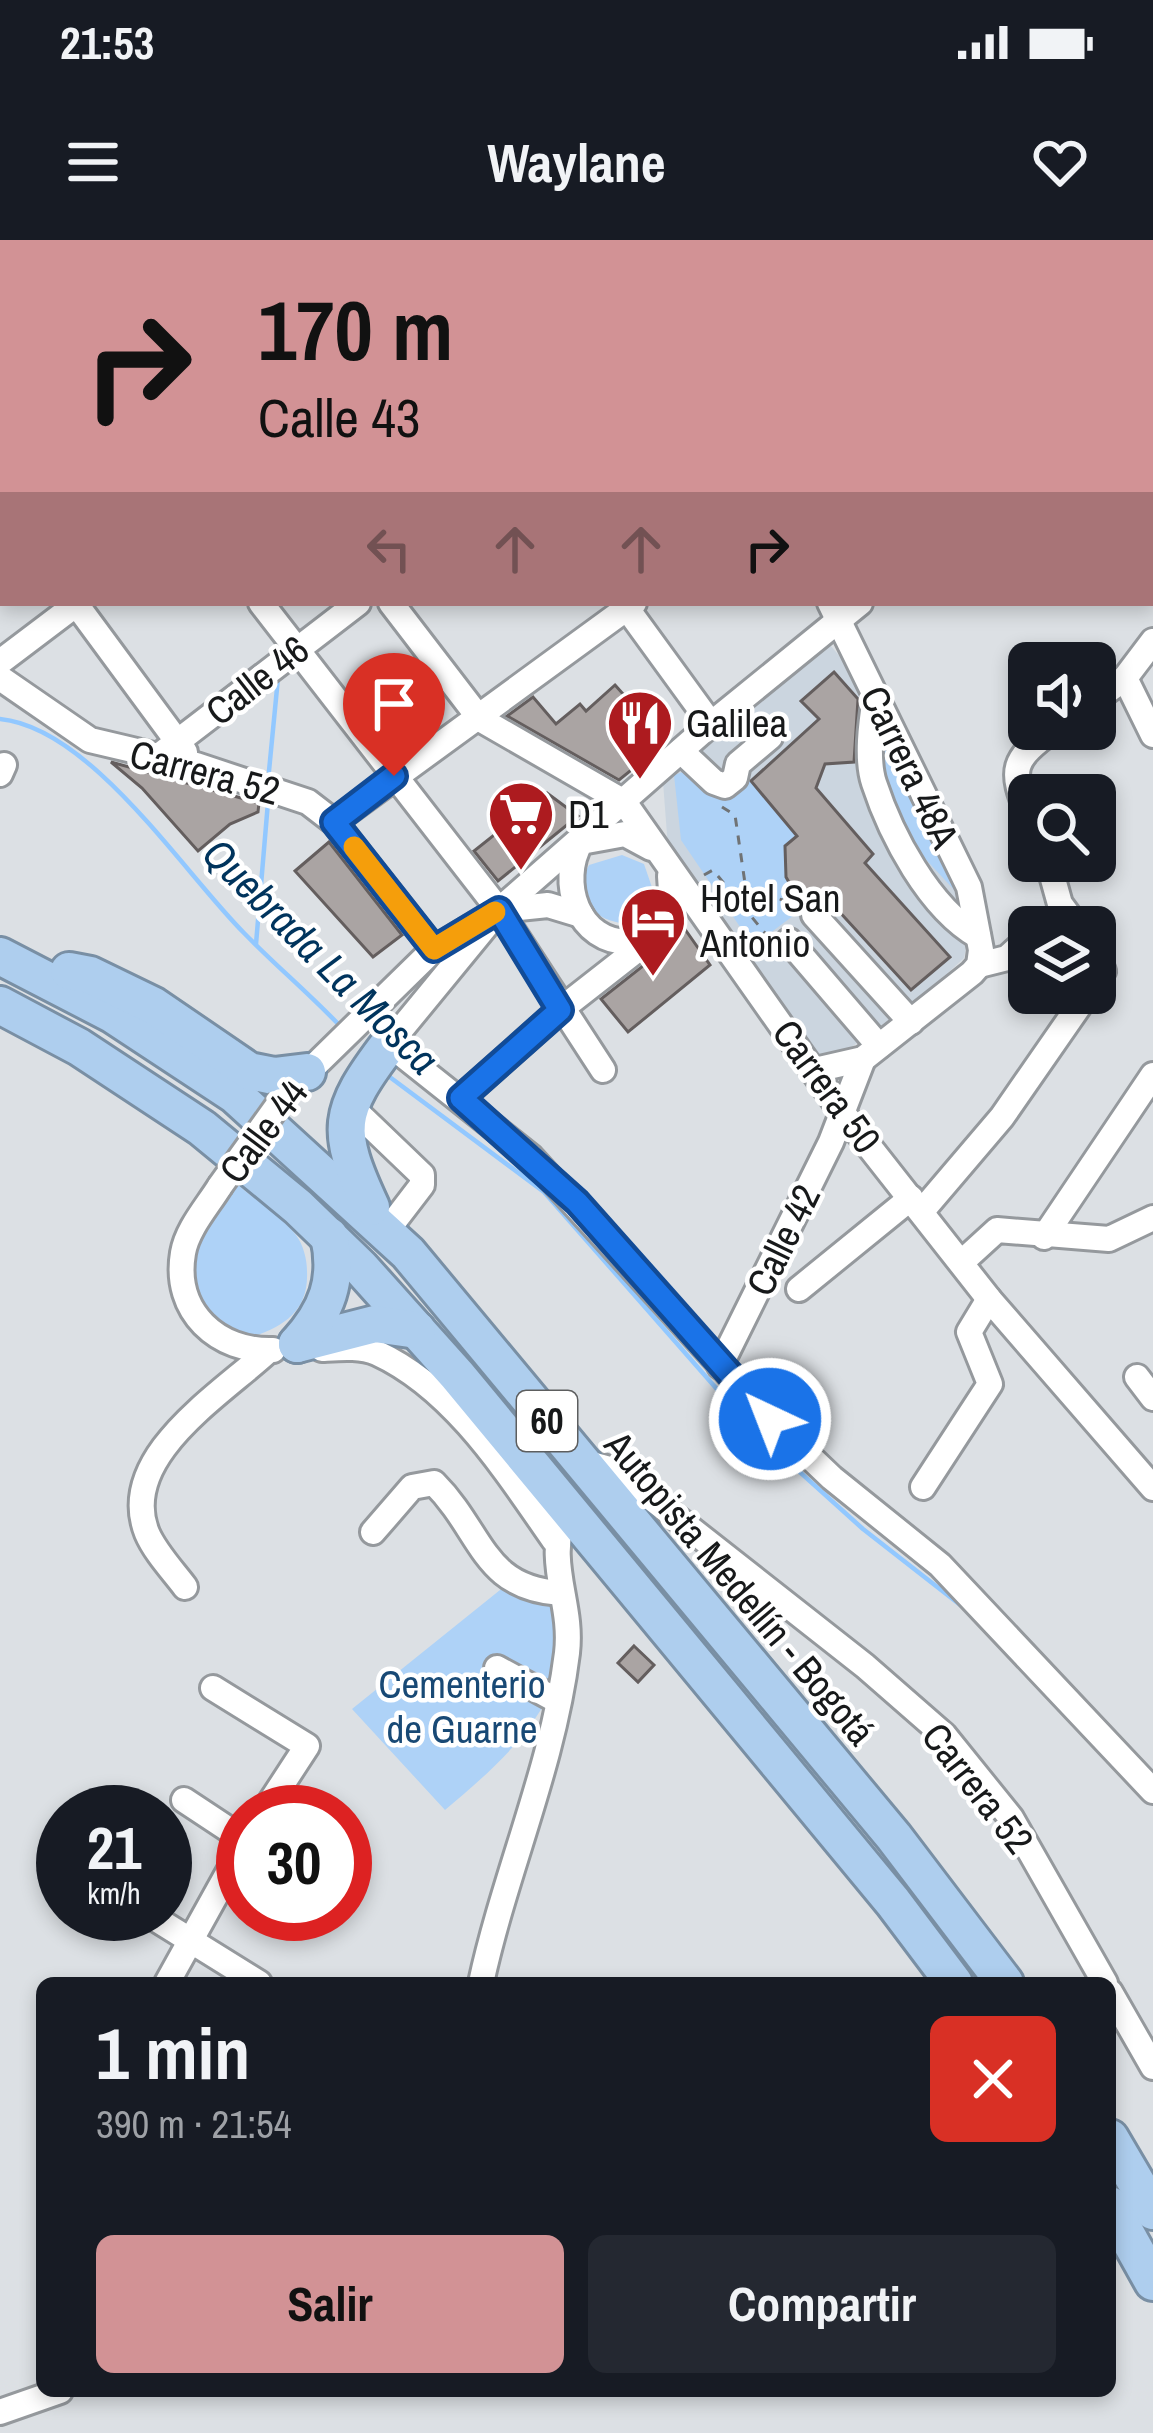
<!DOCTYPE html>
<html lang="es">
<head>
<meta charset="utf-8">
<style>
  :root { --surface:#171b24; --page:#242831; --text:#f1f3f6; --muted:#9ea1a6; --accent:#d29295 }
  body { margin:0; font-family:"Archivo Narrow",sans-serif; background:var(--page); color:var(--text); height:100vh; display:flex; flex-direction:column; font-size:45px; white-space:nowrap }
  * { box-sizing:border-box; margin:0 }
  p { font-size:39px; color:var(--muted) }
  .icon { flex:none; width:66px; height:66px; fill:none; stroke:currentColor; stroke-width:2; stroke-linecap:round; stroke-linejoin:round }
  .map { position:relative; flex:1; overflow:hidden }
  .sheet { position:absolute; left:36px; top:1737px; width:1080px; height:420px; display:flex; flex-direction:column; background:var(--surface); border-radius:18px; box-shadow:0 6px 18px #0003 }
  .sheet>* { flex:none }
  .hud { position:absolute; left:0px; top:0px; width:1155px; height:366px; box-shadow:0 6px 18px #0003; background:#d29295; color:#111; overflow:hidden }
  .tools { position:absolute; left:1008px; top:402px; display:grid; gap:24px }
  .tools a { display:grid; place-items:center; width:108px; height:108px; border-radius:18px; background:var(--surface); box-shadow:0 6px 18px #0003; font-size:60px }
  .speed { position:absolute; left:36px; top:1545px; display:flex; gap:24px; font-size:60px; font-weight:700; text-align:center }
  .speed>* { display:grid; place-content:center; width:156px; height:156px; border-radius:50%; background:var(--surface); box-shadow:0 6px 18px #0003; line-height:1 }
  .speed small { font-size:30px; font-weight:400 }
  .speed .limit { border:18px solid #d22; background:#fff; color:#111 }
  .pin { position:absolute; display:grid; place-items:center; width:102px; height:102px; color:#fff; margin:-123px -51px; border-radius:50% 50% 50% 0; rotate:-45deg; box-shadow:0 0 12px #0007 }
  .pin .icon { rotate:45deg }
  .me { position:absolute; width:132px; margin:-66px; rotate:317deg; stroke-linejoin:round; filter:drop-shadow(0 0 9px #0008) }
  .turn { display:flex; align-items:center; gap:42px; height:252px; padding:0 60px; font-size:54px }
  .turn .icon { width:156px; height:156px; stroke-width:2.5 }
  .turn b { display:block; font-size:84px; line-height:102px }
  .lanes { display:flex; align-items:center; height:114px; padding:0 60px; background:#0003; justify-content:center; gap:60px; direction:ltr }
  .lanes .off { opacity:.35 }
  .round { display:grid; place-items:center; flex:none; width:126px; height:126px; border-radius:18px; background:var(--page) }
  .overview { display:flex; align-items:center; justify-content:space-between; height:204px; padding:0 60px }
  h1 { font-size:72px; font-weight:700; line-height:90px }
  .action { display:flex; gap:24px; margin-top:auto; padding:24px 60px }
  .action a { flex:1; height:138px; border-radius:18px; background:var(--accent); color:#111; font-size:48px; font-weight:700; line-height:138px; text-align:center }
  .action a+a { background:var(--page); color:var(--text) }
  .status { display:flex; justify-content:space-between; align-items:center; height:84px; padding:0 60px; background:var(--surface); direction:ltr }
  .status svg { height:33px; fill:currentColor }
  header { display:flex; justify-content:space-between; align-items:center; height:156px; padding:0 60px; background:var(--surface); font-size:54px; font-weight:700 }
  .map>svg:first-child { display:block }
  .built { fill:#cbd5df }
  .green { fill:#aed2f7 }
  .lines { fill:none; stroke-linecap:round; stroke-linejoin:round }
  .stream { stroke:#92c8ff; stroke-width:4.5 }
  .building { fill:#aaa4a3; stroke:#645e5e; stroke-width:3 }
  .minor-casing { stroke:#95999d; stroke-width:30 }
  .highway-casing { stroke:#798fa4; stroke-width:42 }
  .path { stroke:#707375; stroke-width:3; stroke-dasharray:9 9; stroke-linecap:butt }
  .minor { stroke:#fff; stroke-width:24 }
  .highway { stroke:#aeceee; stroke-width:36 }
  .minor-bridge-casing { stroke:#95999d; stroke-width:30; stroke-linecap:butt }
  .minor-bridge { stroke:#fff; stroke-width:24 }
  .route-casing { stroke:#114b97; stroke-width:30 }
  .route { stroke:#1a73e8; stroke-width:21 }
  .slow { stroke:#f59e0b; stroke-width:21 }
  .labels { text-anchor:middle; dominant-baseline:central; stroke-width:9; stroke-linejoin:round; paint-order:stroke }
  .shield { fill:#fff; stroke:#5d5e5f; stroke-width:3 }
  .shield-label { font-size:36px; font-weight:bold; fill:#17191a }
  .street-label { font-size:39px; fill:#17191a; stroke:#fff }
  .poi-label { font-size:39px; fill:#17191a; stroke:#fff; text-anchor:start }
  .park-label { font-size:39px; fill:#184975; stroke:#fff }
  .water-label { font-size:42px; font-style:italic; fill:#00345d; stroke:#fff }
</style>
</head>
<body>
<div class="status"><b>21:53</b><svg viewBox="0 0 49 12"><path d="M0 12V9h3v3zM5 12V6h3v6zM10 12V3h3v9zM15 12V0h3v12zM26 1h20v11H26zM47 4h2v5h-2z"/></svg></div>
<header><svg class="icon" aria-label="menu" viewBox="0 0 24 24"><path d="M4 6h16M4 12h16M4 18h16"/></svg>Waylane<svg class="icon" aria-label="heart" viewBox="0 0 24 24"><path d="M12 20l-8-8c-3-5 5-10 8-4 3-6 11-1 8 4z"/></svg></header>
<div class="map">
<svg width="1153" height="2193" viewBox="0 0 1153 2193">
  <rect width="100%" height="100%" fill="#dce0e4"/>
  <polygon class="built" points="830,405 854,433 971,681 964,718 913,765 835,818 821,817 812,808 668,608 663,542"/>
  <g class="green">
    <polygon points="880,489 958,654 917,610 876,528"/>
    <polygon points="686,531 724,554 751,540 797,596 796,653 818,657 753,706 681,600 674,535"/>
    <path d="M622,615L644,624L657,662L647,681C610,692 566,666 589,625Z"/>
    <path d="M237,944C255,960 281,976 296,995C303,1004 307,1019 307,1031C309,1074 281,1088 243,1100L206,1081C180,1004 184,1005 237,944Z"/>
    <path d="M505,1346L522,1358L553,1361C555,1375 562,1392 561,1407C558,1476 492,1530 445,1570L352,1469Z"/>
  </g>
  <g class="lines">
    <g class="stream">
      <polyline points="369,0 370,3"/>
      <path d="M0,479C91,488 183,632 244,693C276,726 311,755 343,789"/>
      <polyline points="269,531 278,438"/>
      <polyline points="256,704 268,562"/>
      <polyline points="383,832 544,952 751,1188 863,1289 968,1371"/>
      <polyline points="1021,1428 1124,1537"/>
    </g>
  </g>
  <g class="building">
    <polygon points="834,432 858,459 854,522 825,524 816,548 873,614 865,623 950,717 911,750 825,656 809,658 795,653 786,637 785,606 797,596 751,541 819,479 801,461"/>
    <polygon points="615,445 666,502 619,540 507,476 533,457 556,484 580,464 586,471"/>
    <polygon points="111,522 259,563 258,572 230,584 198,611 142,548"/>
    <polygon points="547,553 578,576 498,641 474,611"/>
    <polygon points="329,602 402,695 373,717 295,631"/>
    <polygon points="682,685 710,725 628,792 601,759 662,711"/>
    <polygon points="634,1406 654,1425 638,1442 618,1423"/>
  </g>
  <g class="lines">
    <g class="minor-casing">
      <g id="minor">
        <polyline points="147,0 149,3"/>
        <polyline points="304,0 305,3"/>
        <polyline points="597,0 600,3"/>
        <polyline points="794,0 796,3"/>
        <polyline points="995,0 997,3"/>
        <polyline points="1111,0 1118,3"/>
        <polyline points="397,3 402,0"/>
        <polyline points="557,3 562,0"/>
        <polyline points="697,3 701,0"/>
        <polyline points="833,3 837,0"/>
        <polyline points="0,5 3,10"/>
        <polyline points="1152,26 1153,27"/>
        <polyline points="1152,149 1153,148"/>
        <polyline points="1152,204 1153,205"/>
        <polyline points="261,363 499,670 603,830"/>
        <polyline points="391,363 480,479 624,562 842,872 989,1059 1153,1248"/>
        <polyline points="623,363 711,484"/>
        <polyline points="76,364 185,512"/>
        <polyline points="0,422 78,363"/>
        <polyline points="0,438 90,500 196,525 308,562 334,582 434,709"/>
        <polyline points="1125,438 1153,495"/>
        <path d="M875,458C871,483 866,519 874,543C891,595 929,668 978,696"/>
        <polyline points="1095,460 1125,438 1153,401"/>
        <polyline points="681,511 714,542 725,546 735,538 738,524 770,497"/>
        <polyline points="156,518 358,363"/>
        <polyline points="0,534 4,525"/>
        <path d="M1029,576C1009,528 1012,520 1054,489"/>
        <polyline points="334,582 634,363"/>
        <path d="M651,608L625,594L581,602C558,641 577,704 631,702C639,701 650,696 658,693L672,666L670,636"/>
        <polyline points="1048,621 1060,664 1077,687"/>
        <polyline points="499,670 389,804 531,917 770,1179 832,1238 940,1325 1153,1551"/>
        <polyline points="501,670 548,665 581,675"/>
        <polyline points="814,675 911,782"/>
        <polyline points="789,701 879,806"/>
        <polyline points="1095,711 1103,731 1095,743"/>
        <polyline points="979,725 1007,718 1029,698"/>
        <polyline points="815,830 863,819 972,733 979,725 981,710 969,647 830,363"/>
        <polyline points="299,841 434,709 499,670 711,484 860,363"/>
        <polyline points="461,858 560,770 652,698"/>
        <polyline points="348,864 422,935 422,945 386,992"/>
        <path d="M220,946C207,967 187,989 183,1013C173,1072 218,1112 273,1110"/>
        <polyline points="922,971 1002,877 1088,753"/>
        <polyline points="1044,997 1153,835"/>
        <polyline points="963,1021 997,990 1109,999 1153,978"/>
        <polyline points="799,1049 911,958"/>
        <path d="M322,1109C340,1108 361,1106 377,1113C455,1149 507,1233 554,1300"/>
        <polyline points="720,1126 831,902 863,819"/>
        <polyline points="1137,1137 1153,1158"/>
        <polyline points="581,1221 617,1231 865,1426 944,1495 1011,1578 1105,1743"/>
        <polyline points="923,1247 990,1144 969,1092 989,1059"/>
        <path d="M373,1292L412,1247L434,1243C483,1292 482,1348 560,1353"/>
        <path d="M185,1347C173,1331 155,1312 147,1293C117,1218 219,1156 268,1111"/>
        <polyline points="497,1428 556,1460"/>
        <polyline points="213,1448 307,1506 264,1572"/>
        <polyline points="184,1560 243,1599"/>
        <polyline points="148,1674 259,1743"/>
        <polyline points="167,1743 243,1606"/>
        <path d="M481,1743C505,1632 553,1527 567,1413C573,1361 545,1327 565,1269"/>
        <polyline points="1110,1752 1153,1827"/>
        <polyline points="0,2172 60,2151"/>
      </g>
    </g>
    <g class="highway-casing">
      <g id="highway">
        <polyline points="0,716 112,774 235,855 408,1013 894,1597 1005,1743"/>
        <polyline points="69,731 90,735 154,766 249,831 274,836 307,832"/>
        <polyline points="0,765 79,807 202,888 298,967 361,1028 457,1135 893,1662 954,1743"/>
        <path d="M371,967C335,890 337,872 389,804"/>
        <polyline points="297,1104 375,1084 417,1090"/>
        <path d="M297,1104C327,1071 339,1040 329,996"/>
        <polyline points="1110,1898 1153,1971"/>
        <polyline points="1110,1965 1153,2042"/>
      </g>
    </g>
    <g class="path">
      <polyline points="355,0 356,3"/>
      <polyline points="722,567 735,575 746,650 794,663"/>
      <polyline points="704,635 713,630 769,698"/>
    </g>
    <use href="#minor" class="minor"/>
    <use href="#highway" class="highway"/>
    <g class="minor-bridge-casing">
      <polyline id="minor-bridge" points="220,946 281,861"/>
    </g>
    <use href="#minor-bridge" class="minor-bridge"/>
  </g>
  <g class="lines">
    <g class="route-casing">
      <polyline id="route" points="394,536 334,582 434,709 499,670 560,770 461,858 577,962 770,1179"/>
    </g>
    <use href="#route" class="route"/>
    <polyline class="slow" points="354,607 434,709 495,672"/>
  </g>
  <defs>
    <g id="restaurant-pin" transform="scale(3.45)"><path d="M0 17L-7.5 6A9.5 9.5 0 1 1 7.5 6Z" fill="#ad1b1f" stroke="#fff"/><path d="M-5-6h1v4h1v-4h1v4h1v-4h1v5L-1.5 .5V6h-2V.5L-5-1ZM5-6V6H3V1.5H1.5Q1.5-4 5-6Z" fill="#fff"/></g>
    <g id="supermarket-pin" transform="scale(3.45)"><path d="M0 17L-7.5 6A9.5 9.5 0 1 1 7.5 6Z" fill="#ad1b1f" stroke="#fff"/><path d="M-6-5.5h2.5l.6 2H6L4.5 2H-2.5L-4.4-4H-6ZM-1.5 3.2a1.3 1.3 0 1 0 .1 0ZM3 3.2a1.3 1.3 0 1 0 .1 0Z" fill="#fff"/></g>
    <g id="hotel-pin" transform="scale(3.45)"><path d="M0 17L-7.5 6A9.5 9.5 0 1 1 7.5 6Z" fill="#ad1b1f" stroke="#fff"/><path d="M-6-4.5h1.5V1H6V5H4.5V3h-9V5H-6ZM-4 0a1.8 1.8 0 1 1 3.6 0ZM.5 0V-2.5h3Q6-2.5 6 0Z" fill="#fff"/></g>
  </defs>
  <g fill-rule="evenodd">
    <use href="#restaurant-pin" x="640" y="483"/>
    <use href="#supermarket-pin" x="521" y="574"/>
    <use href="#hotel-pin" x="653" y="680"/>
  </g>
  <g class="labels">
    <rect class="shield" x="517" y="1151" width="60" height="60" rx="9"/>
    <g class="shield-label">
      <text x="547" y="1181">60</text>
    </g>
    <g class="street-label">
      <text transform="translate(257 440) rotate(-38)">Calle 46</text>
      <text transform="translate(910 527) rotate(64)">Carrera 48A</text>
      <text transform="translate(205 532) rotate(15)">Carrera 52</text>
      <text transform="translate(827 846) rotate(54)">Carrera 50</text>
      <text transform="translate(263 891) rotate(-53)">Calle 44</text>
      <text transform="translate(783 1000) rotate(-64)">Calle 42</text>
      <text transform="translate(740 1348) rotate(50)">Autopista Medellín - Bogotá</text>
      <text transform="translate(978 1548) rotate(52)">Carrera 52</text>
    </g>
    <g class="poi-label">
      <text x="686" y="483">Galilea</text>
      <text x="568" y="574">D1</text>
      <text x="700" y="658">Hotel San<tspan x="700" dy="45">Antonio</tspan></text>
    </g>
    <g class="park-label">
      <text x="462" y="1444">Cementerio<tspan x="462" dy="45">de Guarne</tspan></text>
    </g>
    <g class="water-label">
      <text transform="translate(321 716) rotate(45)">Quebrada La Mosca</text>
    </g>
  </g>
</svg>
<div class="tools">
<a><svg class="icon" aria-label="sound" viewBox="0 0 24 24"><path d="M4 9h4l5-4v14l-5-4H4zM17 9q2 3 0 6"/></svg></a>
<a><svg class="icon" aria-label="search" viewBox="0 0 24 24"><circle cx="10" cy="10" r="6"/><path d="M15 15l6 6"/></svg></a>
<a><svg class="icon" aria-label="layers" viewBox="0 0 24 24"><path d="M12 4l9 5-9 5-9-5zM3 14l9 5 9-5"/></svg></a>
</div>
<div class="speed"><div>21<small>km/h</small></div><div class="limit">30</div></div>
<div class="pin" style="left:394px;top:536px;background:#d93025"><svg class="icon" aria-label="arrive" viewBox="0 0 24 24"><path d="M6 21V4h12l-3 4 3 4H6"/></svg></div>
<svg class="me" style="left:770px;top:1179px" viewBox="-20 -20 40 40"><circle r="17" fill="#1a73e8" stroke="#fff" stroke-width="3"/><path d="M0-11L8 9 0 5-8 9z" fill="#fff"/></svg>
<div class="hud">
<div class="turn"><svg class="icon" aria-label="right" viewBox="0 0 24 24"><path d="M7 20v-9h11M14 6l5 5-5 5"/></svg><div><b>170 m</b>Calle 43</div></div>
<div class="lanes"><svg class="icon off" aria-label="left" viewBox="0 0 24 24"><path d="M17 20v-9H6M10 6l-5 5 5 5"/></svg><svg class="icon off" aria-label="ahead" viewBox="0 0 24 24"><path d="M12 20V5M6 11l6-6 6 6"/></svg><svg class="icon off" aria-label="ahead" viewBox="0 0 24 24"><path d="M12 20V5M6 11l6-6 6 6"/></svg><svg class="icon" aria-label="right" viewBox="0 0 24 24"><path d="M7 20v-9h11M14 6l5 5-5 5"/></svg></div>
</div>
<section class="sheet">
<div class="overview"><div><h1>1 min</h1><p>390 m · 21:54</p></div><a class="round" style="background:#d93025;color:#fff"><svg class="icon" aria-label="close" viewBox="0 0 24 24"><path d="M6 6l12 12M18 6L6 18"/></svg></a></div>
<div class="action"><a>Salir</a><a>Compartir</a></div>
</section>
</div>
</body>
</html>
